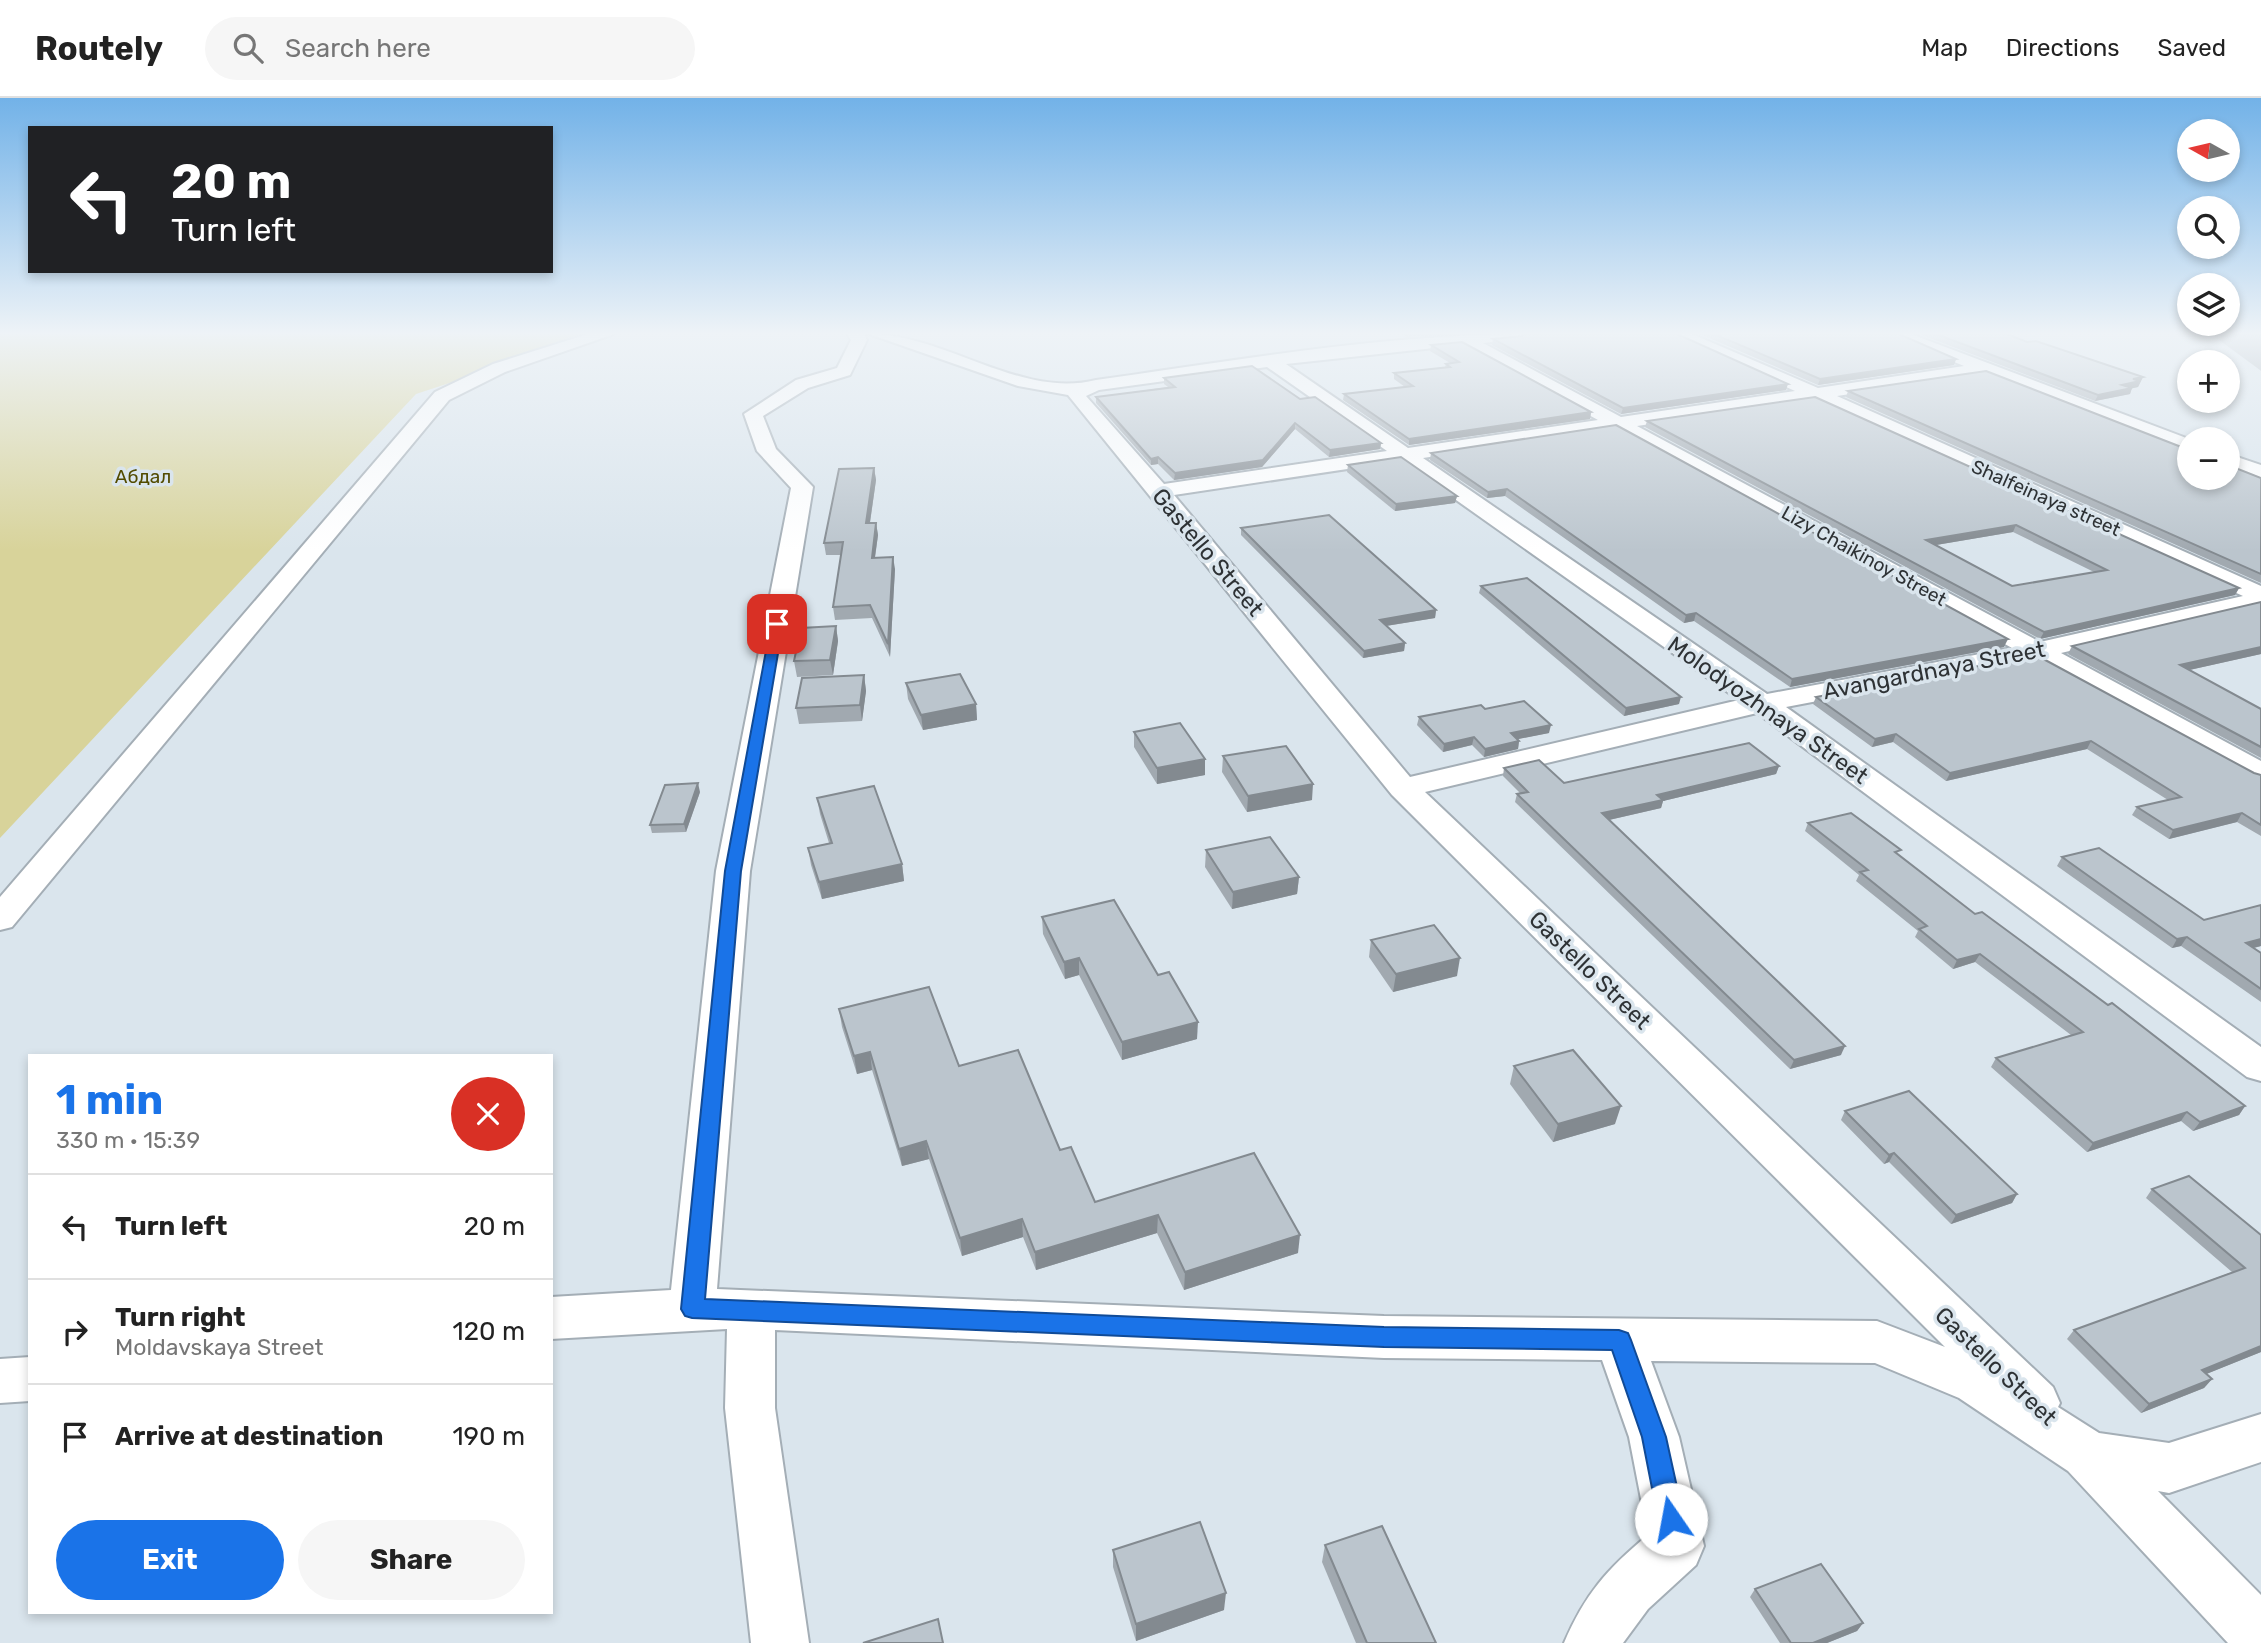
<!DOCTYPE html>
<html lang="en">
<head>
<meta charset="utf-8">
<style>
  :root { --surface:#fff; --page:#f6f6f6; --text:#222; --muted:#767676; --line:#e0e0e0; --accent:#1a73e8 }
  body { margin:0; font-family:Rubik,sans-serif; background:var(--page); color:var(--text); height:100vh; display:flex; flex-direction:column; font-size:26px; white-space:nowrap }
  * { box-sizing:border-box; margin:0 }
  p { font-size:23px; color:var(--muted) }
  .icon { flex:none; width:38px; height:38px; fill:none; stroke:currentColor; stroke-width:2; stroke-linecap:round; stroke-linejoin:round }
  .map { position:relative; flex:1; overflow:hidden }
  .drawer { position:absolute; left:28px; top:956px; width:525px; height:560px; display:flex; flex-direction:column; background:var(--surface); border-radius:0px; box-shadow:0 4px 10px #0003 }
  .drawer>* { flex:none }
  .hud { position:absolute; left:28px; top:28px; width:525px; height:147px; border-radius:0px; box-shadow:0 4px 10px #0003; background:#202124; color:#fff; overflow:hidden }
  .needle { width:46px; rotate:278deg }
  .buttons { position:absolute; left:2177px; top:21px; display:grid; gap:14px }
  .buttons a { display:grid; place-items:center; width:63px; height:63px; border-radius:50%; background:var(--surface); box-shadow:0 4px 10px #0003; font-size:35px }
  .pin { position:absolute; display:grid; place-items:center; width:60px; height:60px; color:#fff; margin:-30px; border-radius:14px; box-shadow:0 4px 10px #0006 }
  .me { position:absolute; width:77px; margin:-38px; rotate:348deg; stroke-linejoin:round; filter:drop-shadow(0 0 5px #0008) }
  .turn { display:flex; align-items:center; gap:24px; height:147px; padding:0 28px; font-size:32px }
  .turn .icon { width:91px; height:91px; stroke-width:2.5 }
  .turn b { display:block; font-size:49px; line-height:60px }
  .round { display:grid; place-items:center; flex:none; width:74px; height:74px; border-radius:37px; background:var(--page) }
  .overview { display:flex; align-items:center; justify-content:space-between; height:119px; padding:0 28px }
  h1 { font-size:42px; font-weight:700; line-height:52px; color:var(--accent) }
  .cta { display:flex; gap:14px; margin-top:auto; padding:14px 28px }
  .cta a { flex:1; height:80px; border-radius:42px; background:var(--accent); color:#fff; font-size:28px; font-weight:700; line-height:80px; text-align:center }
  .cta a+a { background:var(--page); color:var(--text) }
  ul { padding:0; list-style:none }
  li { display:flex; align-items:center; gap:21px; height:105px; padding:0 28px; border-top:2px solid var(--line) }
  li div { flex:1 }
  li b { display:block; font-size:26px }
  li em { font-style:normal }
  header { display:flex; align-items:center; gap:42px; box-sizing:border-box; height:98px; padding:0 35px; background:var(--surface); border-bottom:2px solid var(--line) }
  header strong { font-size:33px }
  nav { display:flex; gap:38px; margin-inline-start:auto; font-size:24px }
  .search { width:490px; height:63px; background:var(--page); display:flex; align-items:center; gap:18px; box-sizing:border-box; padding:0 24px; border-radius:38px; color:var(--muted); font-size:26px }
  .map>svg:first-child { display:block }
  .green { fill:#d8d39a }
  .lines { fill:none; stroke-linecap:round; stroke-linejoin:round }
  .minor-casing { stroke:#a4aeb6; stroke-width:4 }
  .minor { fill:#fff; fill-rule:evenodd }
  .wall { fill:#a1a9b0; fill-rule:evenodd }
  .shaded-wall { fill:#838a90 }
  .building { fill:#bbc5cd; stroke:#838a90; stroke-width:2; fill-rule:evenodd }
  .route { fill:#1a73e8; stroke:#114b97; stroke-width:2 }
  .labels { text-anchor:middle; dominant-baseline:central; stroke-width:7; stroke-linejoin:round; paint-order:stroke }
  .far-park-label { font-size:19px; fill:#524b00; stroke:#dae5ed }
  .far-street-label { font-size:19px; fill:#2e3235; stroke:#dae5ed }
  .street-label { font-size:23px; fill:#2e3235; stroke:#dae5ed }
</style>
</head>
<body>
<header>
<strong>Routely</strong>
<div class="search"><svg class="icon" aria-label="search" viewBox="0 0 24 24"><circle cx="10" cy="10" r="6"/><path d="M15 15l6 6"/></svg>Search here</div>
<nav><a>Map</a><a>Directions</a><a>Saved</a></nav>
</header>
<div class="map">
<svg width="2261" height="1545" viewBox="0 0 2261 1545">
  <rect width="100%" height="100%" fill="#dae5ed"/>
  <polygon class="green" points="0,236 598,236 416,296 0,740"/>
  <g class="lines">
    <g class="minor-casing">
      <g id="minor">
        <polygon points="588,236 614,236 505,274 449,302 12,829 0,832 0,799 435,294 493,266"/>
        <path d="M847,236H864L867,242L850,277L808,290L763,318L776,351L813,389L750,773L717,1191L1384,1218L1877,1223L1945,1249L1392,697L1068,297L1018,288L869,236C945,236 1020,301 1096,282C1239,262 1384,236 1528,236L1520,241L1483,245L1621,319L1795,293L1669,236H1692L1818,290L1964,268L1887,236H1911L2189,341V354L1984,276L1837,298L2261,488V508L2061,555L2261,663V684L2250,681L2033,562L1786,609L2261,949V983L2247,979L1757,615L1425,694L2053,1289L2060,1305L2058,1309L2099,1335L2169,1345L2261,1316V1364L2169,1395L2158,1393L2261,1497V1545H2228L2068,1373L1959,1300L1875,1265L1651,1263L1679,1339L1704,1448L1696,1467L1648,1511L1623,1545H1564C1585,1496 1607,1471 1648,1437L1629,1339L1602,1262L1384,1260L775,1232V1310L809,1545H751L725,1310L727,1231L551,1241V1199L671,1192L716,773L791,390L757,353L744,316L796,282L837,270L851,242ZM1462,247L1598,322L1408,350L1286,266ZM1267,269L1387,353L1164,386L1086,298L1099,292ZM1814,302L2243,498L2040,544L1637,328ZM1615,331L2012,550L1767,596L1423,360ZM1401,363L1739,602L1410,679L1174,397Z"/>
        <polygon points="2228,356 2261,367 2261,380 2228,369"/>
        <polygon points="30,1259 30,1303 0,1305 0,1261"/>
      </g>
    </g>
    <use href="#minor" class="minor"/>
  </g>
  <g class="wall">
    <polygon points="1402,236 1463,236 1406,239"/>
    <polygon points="1700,236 1899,236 1956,261 1954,267 1818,287"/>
    <polygon points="1919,236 2007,236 2027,244 2143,279 2138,289 2132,290 2130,296 2095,303"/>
    <polygon points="2211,236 2261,236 2261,273 2260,272"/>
    <polygon points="1522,238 1786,292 1621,316 1492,247 1493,241"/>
    <polygon points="1431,247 1591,314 1590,321 1409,347 1343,302 1344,296 1405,289 1394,281 1394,275 1445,269 1446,266 1450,265 1430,253"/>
    <polygon points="1164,280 1300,301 1381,345 1380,351 1329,359 1295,331 1262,369 1174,382 1158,366 1151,367 1096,305 1096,299 1168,289 1164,286"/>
    <polygon points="1848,293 2261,380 2261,485 1846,299"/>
    <path d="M1647,323L2239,490L2235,497L2040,541L1645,329ZM2013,434L2094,474L2012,488L1936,447Z"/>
    <polygon points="1431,355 2004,549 1790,589 1694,523 1684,525 1505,398 1487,400 1430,362"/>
    <polygon points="1348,367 1457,398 1455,405 1395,413 1347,374"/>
    <polygon points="874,370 876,382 870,425 876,425 878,437 875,460 895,471 890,559 872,520 835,522 833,509 841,457 826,457 824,445"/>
    <polygon points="1241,430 1436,512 1435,520 1386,528 1405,545 1404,553 1363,560 1241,437"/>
    <polygon points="1481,488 1679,606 1624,618 1479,495"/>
    <polygon points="836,528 838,543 833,577 797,579 794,563"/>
    <polygon points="2072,548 2261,556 2189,572 2261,611 2261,660 2068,556"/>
    <polygon points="2036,557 2254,675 2261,677 2261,738 2237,724 2169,741 2132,717 2137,709 2168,702 2087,651 1946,683 1893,644 1872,649 1813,606 1816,599"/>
    <polygon points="864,577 866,593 862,623 799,626 796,610"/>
    <polygon points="906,585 976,606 977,622 923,632 908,601"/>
    <polygon points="1485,611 1549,635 1517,641 1519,643 1518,651 1484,659 1472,647 1443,654 1417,627 1419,619"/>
    <polygon points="1134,634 1205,661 1205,677 1157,686 1134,649"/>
    <polygon points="1223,658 1312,702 1247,714 1222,674"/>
    <polygon points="1779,668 1776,676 1663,703 1661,710 1609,722 1841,957 1790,971 1515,704 1517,696 1520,695 1503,678 1504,670 1564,685"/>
    <polygon points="700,694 686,734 652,735 650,727"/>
    <polygon points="817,700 902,766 904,783 822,801 811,767 808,750 829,745 820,716"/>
    <polygon points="1808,725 1899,757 1975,816 2245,1008 2239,1017 2193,1033 2181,1023 2087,1054 1991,969 1996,960 2071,937 1975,864 1953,871 1915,839 1918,833 1856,783 1859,777 1805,733"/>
    <polygon points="1206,752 1299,779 1297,796 1232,811 1205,769"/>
    <polygon points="2062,759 2204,822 2261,807 2261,848 2254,850 2261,855 2261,904 2181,848 2172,850 2057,768"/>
    <polygon points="1042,819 1197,941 1122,962 1079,877 1065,881 1043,836"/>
    <polygon points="1371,842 1457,878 1393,894 1369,859"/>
    <polygon points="839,911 959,968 1060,1052 1095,1104 1254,1055 1298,1155 1184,1192 1157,1135 1036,1172 1023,1139 962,1158 929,1061 902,1068 872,972 857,976 842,929"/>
    <polygon points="1514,968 1615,1026 1553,1044 1510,986"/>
    <polygon points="1845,1013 2017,1096 2012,1105 1951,1126 1889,1064 1884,1066 1841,1022"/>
    <polygon points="2152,1091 2261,1137 2261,1254 2206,1276 2212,1281 2204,1290 2141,1315 2067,1241 2074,1232 2232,1174 2146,1100"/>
    <polygon points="1325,1447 1436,1545 1356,1545 1322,1464"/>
    <polygon points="1113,1452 1224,1512 1136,1543 1113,1469"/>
    <polygon points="1755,1491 1863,1525 1857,1533 1827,1545 1780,1545 1750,1499"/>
  </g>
  <g class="shaded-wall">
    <polygon points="1956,261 1954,267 1818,287 1820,281"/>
    <polygon points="2143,279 2138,289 2125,292 2132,290 2130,296 2095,303 2098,297 2133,281"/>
    <polygon points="1788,286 1786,292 1621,316 1623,310"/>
    <polygon points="1591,314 1590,321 1409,347 1409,341"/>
    <polygon points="1295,325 1295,331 1262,369 1174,382 1175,375"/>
    <polygon points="1381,345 1380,351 1329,359 1330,352"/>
    <polygon points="1158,359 1158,366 1151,367 1151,361"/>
    <polygon points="874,370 876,382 868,437 866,425"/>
    <polygon points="1507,391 1505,398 1487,400 1488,394"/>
    <polygon points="1457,398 1455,405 1395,413 1396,406"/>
    <polygon points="876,425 878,437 873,472 872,460"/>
    <polygon points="2016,427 2013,434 1924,449 1926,442"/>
    <polygon points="893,459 895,471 890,559 888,546"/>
    <polygon points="2239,490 2235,497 2040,541 2044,534"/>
    <polygon points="1436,512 1435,520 1379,529 1380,522"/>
    <polygon points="1696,515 1694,523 1684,525 1686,517"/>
    <polygon points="836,528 838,543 833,577 830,562"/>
    <polygon points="2008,541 2004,549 1790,589 1792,581"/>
    <polygon points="1405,545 1404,553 1363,560 1364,553"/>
    <polygon points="2261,549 2261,556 2176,575 2180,567"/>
    <polygon points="864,577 866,593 862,623 860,607"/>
    <polygon points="1681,599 1679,606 1624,618 1626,610"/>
    <polygon points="976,606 977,622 923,632 921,617"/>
    <polygon points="1551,627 1549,635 1509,643 1511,635"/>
    <polygon points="1896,636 1893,644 1872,649 1875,641"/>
    <polygon points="1474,639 1472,647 1443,654 1444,646"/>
    <polygon points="1519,643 1518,651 1484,659 1485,651"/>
    <polygon points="2091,643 2087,651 1946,683 1950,675"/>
    <polygon points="1205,661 1205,677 1157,686 1157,670"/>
    <polygon points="1779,668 1776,676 1663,703 1661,710 1600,724 1602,715 1657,697"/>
    <polygon points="698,685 700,694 686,734 684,726"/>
    <polygon points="1313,686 1312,702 1247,714 1248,698"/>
    <polygon points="2242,715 2237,724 2169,741 2173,732"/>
    <polygon points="902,766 904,783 822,801 819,784"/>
    <polygon points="1299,779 1297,796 1232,811 1233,794"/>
    <polygon points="2187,839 2181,848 2172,850 2177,841"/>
    <polygon points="2261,841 2261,848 2240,853 2246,845"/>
    <polygon points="1980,856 1975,864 1953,871 1957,862"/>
    <polygon points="1079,860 1079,877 1065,881 1064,864"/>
    <polygon points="1460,860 1457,878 1393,894 1396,876"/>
    <polygon points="1198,924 1197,941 1122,962 1122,944"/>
    <polygon points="1845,948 1841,957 1790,971 1794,962"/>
    <polygon points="870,954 872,972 857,976 854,958"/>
    <polygon points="1621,1008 1615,1026 1553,1044 1558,1026"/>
    <polygon points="2245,1008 2239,1017 2193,1033 2200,1024"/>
    <polygon points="2187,1014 2181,1023 2087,1054 2093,1045"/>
    <polygon points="926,1043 929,1061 902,1068 899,1051"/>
    <polygon points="1894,1055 1889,1064 1884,1066 1889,1057"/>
    <polygon points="2017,1096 2012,1105 1951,1126 1956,1117"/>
    <polygon points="1158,1117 1157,1135 1036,1172 1035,1154"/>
    <polygon points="1022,1121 1023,1139 962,1158 960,1140"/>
    <polygon points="1300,1137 1298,1155 1184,1192 1185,1174"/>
    <polygon points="2261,1248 2261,1254 2194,1281 2202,1272"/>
    <polygon points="2212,1281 2204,1290 2141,1315 2149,1306"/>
    <polygon points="1226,1495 1224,1512 1136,1543 1136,1526"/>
    <polygon points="1863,1525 1857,1533 1827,1545 1813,1545"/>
  </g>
  <g class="building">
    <polygon points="1524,236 1677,236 1788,286 1623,310 1493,241 1522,238"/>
    <polygon points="1714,236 1899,236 1956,261 1820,281"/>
    <polygon points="1936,236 2007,236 2027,244 2036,243 2143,279 2133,281 2140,283 2122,287 2132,290 2098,297"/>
    <polygon points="1462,244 1591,314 1409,341 1344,296 1413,288 1394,275 1450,269 1446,266 1459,264 1431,247"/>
    <polygon points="1252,268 1300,301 1315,299 1381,345 1330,352 1295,325 1263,362 1175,375 1158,359 1151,361 1096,299 1175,289 1164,280"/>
    <polygon points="1986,273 2189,352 2189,380 2228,380 2228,367 2261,380 2261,476 1848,293"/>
    <path d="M1815,299L2239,490L2044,534L1647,323ZM2016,427L2107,472L2012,488L1926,442Z"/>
    <polygon points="1616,327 2008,541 1792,581 1696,515 1686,517 1507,391 1488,394 1431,355"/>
    <polygon points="1401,359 1457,398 1396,406 1348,367"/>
    <polygon points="874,370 866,425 876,425 872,460 893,459 888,546 870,507 833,509 843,444 824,445 839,371"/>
    <polygon points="1329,417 1436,512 1380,522 1405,545 1364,553 1241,430"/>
    <polygon points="1527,480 1681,599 1626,610 1481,488"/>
    <polygon points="2261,504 2261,549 2180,567 2261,611 2261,649 2072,548"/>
    <polygon points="836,528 830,562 794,563 801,530"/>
    <polygon points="2036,557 2254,675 2261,677 2261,727 2242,715 2173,732 2137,709 2181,699 2091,643 1950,675 1896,636 1875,641 1816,599"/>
    <polygon points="960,576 976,606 921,617 906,585"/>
    <polygon points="864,577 860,607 796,610 802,580"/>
    <polygon points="1524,603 1551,627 1511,635 1519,643 1485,651 1474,639 1444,646 1419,619 1481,607 1485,611"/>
    <polygon points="1180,625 1205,661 1157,670 1134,634"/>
    <polygon points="1749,645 1779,668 1657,697 1663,702 1602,715 1845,948 1794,962 1517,696 1528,694 1504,670 1539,662 1564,685"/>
    <polygon points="1286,648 1313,686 1248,698 1223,658"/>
    <polygon points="698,685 684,726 650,727 665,687"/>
    <polygon points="874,688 902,766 819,784 808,750 832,745 817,700"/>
    <polygon points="1851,715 1901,752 1895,754 1975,816 1982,814 2108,907 2112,905 2245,1008 2200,1024 2187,1014 2093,1045 1996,960 2083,934 1980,856 1957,862 1919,831 1927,828 1860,774 1868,772 1808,725"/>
    <polygon points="1270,739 1299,779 1233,794 1206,752"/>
    <polygon points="2099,750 2204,822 2261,807 2261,841 2246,845 2261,855 2261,891 2187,839 2177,841 2062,759"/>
    <polygon points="1114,802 1158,877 1169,874 1198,924 1122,944 1079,860 1064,864 1042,819"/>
    <polygon points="1434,827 1460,860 1396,876 1371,842"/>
    <polygon points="929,889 959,968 1018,952 1060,1052 1071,1049 1095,1104 1254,1055 1300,1137 1185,1174 1158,1117 1035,1154 1022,1121 960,1140 926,1043 899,1051 870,954 854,958 839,911"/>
    <polygon points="1573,952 1621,1008 1558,1026 1514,968"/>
    <polygon points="1909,993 2017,1096 1956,1117 1894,1055 1889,1057 1845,1013"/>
    <polygon points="2189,1078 2261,1137 2261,1248 2202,1272 2212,1281 2149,1306 2074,1232 2245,1170 2152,1091"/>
    <polygon points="1200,1424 1226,1495 1136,1526 1113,1452"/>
    <polygon points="1382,1428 1436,1545 1367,1545 1325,1447"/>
    <polygon points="1821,1466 1863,1525 1813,1545 1791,1545 1755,1491"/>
    <polygon points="938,1521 943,1545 863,1545"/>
  </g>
  <linearGradient id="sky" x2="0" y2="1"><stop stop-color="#72b2e8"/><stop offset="0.52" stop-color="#eef3f7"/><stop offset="1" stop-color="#eef3f7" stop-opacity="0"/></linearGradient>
  <rect width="2261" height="453" fill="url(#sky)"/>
  <polygon class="route" points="777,522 783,526 741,773 705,1201 1384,1229 1619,1232 1628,1235 1631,1242 1666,1339 1684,1421 1680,1430 1671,1434 1662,1430 1658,1421 1642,1339 1612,1252 1384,1249 692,1220 685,1218 681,1211 725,773 771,526"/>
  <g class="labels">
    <g class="far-park-label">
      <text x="143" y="378">Абдал</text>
    </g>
    <g class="far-street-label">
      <text transform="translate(2046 400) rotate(24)">Shalfeinaya street</text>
      <text transform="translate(1864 458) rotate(29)">Lizy Chaikinoy Street</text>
    </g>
    <g class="street-label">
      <text transform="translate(1208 454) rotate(50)">Gastello Street</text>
      <text transform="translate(1934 572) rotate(-11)">Avangardnaya Street</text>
      <text transform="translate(1768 612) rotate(35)">Molodyozhnaya Street</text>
      <text transform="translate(1590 872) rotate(44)">Gastello Street</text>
      <text transform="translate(1996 1268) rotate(44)">Gastello Street</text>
    </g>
  </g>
</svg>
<div class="buttons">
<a><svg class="needle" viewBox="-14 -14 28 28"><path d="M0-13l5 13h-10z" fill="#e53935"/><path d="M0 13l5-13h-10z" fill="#767676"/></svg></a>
<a><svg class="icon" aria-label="search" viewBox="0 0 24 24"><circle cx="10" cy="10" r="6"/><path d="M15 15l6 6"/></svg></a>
<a><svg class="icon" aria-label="layers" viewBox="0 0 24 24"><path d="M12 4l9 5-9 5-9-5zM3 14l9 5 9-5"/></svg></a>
<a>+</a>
<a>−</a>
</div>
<div class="pin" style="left:777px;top:526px;background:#d93025"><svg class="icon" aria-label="arrive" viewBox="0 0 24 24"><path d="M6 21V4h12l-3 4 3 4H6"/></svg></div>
<svg class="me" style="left:1671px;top:1421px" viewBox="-20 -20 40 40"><circle r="19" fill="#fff"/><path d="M0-13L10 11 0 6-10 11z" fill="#1a73e8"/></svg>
<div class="hud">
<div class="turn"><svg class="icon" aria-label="left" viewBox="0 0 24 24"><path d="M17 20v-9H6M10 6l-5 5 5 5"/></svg><div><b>20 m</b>Turn left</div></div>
</div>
<section class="drawer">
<div class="overview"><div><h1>1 min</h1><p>330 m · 15:39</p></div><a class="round" style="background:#d93025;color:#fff"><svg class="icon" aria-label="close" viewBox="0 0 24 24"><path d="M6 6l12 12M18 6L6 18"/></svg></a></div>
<ul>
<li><svg class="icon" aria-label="left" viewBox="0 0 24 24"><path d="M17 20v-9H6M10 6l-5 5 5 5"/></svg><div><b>Turn left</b></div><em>20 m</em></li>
<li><svg class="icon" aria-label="right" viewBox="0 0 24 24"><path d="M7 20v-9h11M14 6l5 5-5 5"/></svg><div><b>Turn right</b><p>Moldavskaya Street</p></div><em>120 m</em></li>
<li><svg class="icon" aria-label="arrive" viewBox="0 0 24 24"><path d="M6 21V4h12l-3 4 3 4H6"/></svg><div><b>Arrive at destination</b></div><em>190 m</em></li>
</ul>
<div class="cta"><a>Exit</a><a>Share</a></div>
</section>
</div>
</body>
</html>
